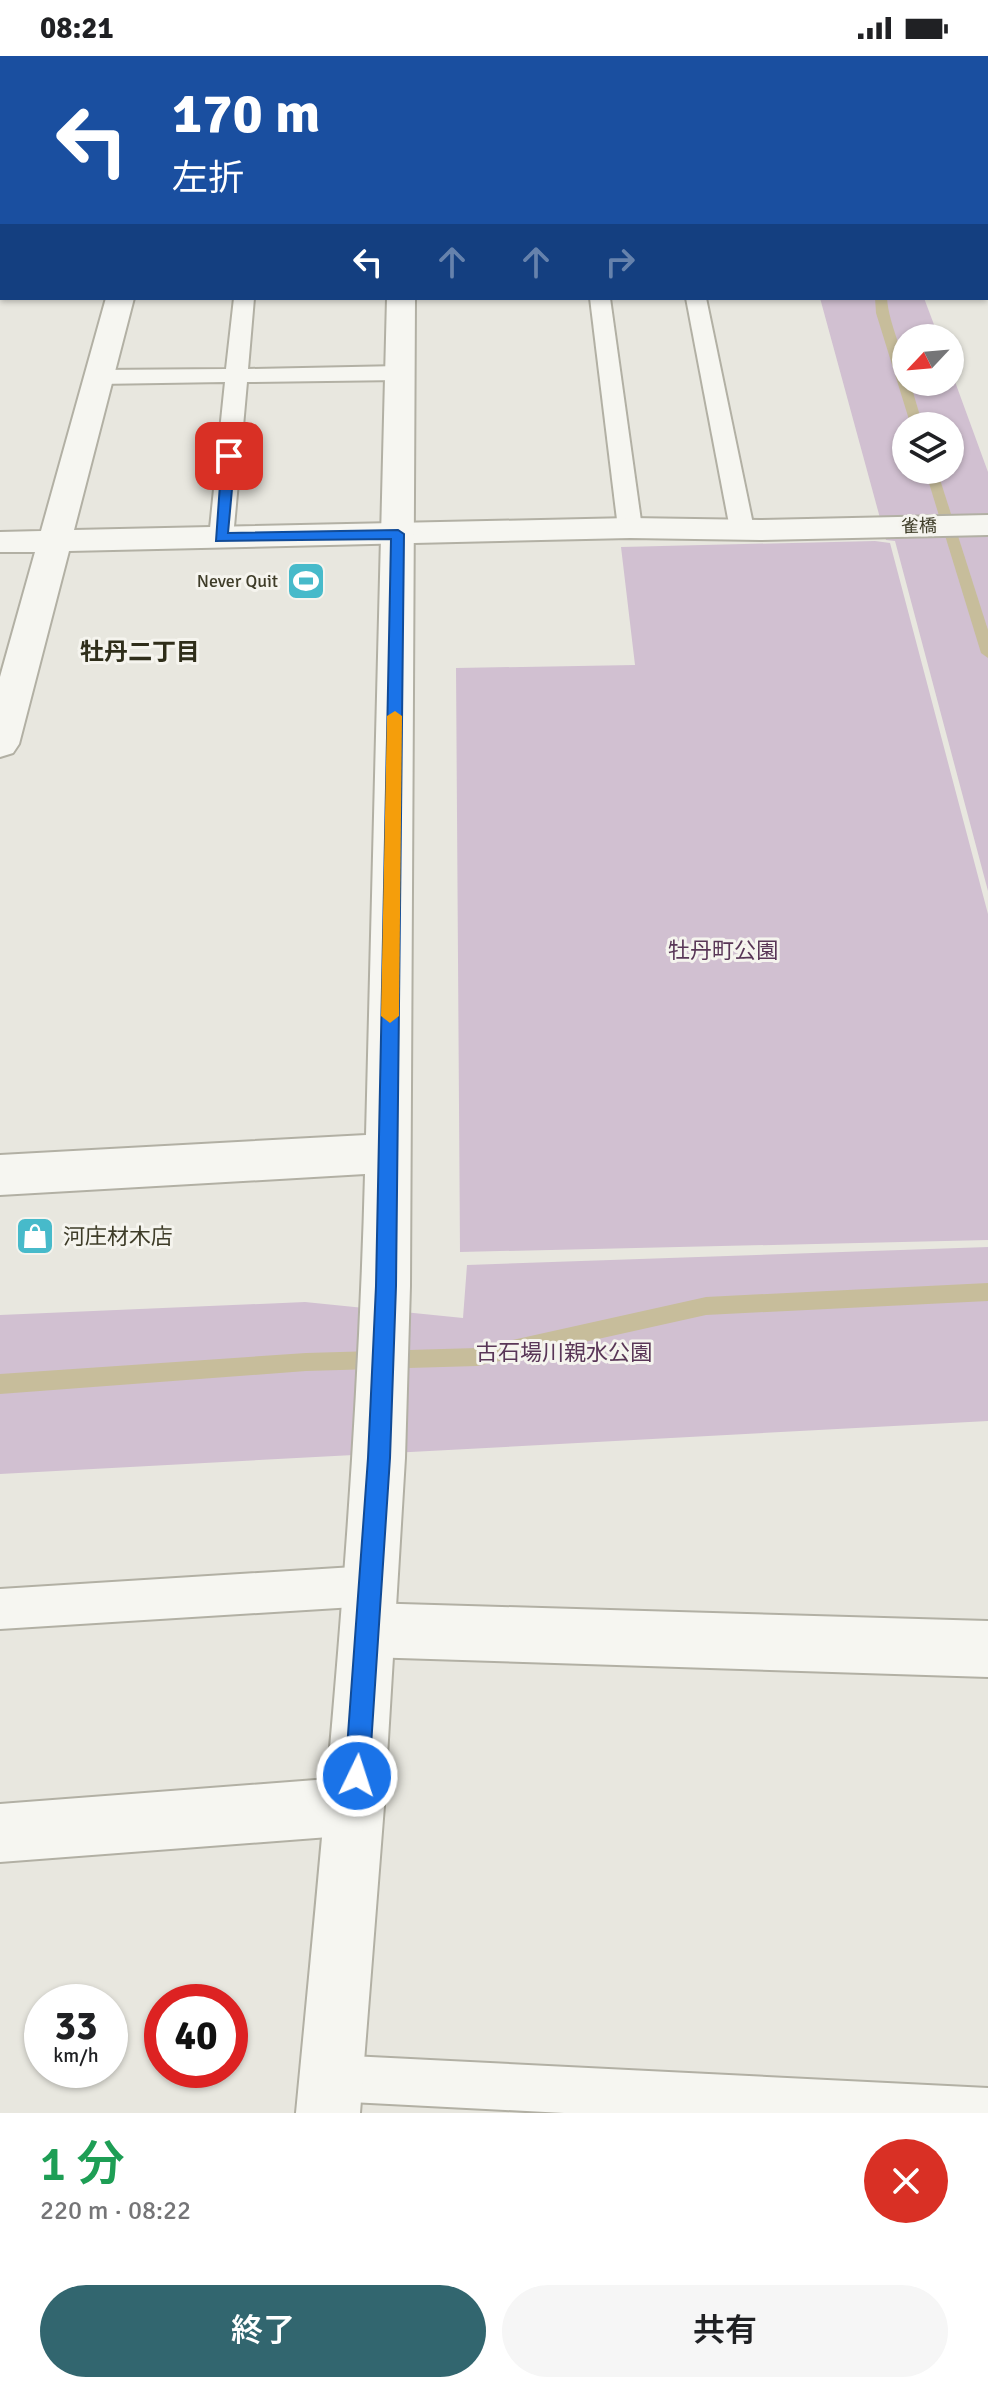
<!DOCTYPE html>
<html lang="ja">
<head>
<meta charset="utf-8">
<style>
  :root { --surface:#fff; --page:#f6f6f6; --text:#202124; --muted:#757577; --accent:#32666f }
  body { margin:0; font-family:Signika,"Noto Sans JP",sans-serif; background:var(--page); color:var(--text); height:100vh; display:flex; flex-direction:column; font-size:30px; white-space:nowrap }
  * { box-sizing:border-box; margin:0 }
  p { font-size:26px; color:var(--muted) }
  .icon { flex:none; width:44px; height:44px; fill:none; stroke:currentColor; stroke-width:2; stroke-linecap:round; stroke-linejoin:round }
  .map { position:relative; height:2057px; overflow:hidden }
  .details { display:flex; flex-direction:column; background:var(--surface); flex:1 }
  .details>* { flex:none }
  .top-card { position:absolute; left:0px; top:0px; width:988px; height:244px; box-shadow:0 2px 6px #0004; background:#1a4fa0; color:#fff; overflow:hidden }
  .needle { width:52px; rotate:244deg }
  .buttons { position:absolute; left:892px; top:268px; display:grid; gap:16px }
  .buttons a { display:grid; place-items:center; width:72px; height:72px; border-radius:50%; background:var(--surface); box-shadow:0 2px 6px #0004; font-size:40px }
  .speed { position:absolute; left:24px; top:1928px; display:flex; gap:16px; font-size:40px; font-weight:700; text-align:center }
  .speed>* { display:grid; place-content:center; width:104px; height:104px; border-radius:50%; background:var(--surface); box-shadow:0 2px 6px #0004; line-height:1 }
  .speed small { font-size:20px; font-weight:400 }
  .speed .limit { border:12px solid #d22; background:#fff; color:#111 }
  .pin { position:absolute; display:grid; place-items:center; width:68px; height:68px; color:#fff; margin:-34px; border-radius:16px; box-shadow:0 4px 12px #0006 }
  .me { position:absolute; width:88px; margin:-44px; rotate:4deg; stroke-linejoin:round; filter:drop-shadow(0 0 6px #0008) }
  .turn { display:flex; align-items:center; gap:28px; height:168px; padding:0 40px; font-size:36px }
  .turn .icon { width:104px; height:104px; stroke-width:2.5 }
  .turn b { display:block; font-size:56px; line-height:68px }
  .lanes { display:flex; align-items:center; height:76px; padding:0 40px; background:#0003; justify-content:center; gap:40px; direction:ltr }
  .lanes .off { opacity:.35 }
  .round { display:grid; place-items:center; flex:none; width:84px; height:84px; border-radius:42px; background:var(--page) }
  .head { display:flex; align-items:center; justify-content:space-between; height:136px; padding:0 40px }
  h1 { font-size:48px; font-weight:600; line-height:60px; color:#1e9e55 }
  .cta { display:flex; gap:16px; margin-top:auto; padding:16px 40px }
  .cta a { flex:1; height:92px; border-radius:48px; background:var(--accent); color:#fff; font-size:32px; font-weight:600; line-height:92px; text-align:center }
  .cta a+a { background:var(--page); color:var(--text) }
  .status { display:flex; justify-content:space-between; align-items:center; height:56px; padding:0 40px; background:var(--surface); direction:ltr }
  .status svg { height:22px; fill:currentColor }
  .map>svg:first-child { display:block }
  .green { fill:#d1c0d1; fill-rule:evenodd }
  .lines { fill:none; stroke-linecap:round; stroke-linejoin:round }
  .stream { fill:#c7bd9b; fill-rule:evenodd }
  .service-casing { stroke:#b2b0a4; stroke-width:4 }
  .minor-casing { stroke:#b2b0a4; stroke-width:4 }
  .tertiary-casing { stroke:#b2b0a4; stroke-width:4 }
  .service { fill:#f6f6f1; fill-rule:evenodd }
  .minor { fill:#f6f6f1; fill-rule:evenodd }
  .tertiary { fill:#f6f6f1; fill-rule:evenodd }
  .route { fill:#1a73e8; stroke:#114b97; stroke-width:2 }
  .slow { fill:#f59e0b }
  .labels { text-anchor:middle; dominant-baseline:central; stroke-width:6; stroke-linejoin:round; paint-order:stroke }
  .far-street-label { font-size:18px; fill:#3e3c28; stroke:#f5f4ee }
  .far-poi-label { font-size:18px; fill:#3e3c28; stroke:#f5f4ee; text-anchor:end }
  .park-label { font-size:22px; fill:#593657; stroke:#f5f4ee }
  .poi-label { font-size:22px; fill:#3e3c28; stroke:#f5f4ee; text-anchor:start }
  .neighbourhood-label { font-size:24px; font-weight:bold; fill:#2f2e1a; stroke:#f5f4ee }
</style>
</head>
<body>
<div class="status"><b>08:21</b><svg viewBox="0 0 49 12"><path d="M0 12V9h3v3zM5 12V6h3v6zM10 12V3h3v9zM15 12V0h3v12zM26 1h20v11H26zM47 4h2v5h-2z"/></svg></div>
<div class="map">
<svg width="988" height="2057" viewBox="0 0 988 2057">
  <rect width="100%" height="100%" fill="#e8e7df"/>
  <g class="green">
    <path d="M820,242H924L939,282H906V326H950V312L988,416V835L895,485L886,484ZM906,370H950V414H906Z"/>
    <polygon points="875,485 890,487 988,858 988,1184 460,1196 456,612 635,609 621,491"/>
    <polygon points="988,1191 988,1365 0,1418 0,1259 305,1246 463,1262 467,1209"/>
  </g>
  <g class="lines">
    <g class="stream">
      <polygon points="797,0 807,0 808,2 798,2"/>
      <path d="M875,242H887C889,271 906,297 906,326H910L923,370H911L876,257Z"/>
      <polygon points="925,414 937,414 988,574 988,602 981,597"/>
      <polygon points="988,1227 988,1245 706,1259 477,1310 306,1315 0,1338 0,1318 306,1297 477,1292 706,1241"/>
    </g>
    <g class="service-casing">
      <g id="service">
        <polygon points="541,0 559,0 560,2 542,2"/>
        <rect x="986" y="109" width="2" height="12"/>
        <rect x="0" y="219" width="2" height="12"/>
        <polygon points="234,242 254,242 248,313 400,310 411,317 400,324 247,326 233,482 230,487 212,487 209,482 225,326 98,328 87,321 98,314 226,313"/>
        <polygon points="590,242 610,242 642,472 638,477 622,477 618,472"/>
        <polygon points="686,242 706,242 754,473 750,478 734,478 730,473"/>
        <polygon points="370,1510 384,1516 390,1530 384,1544 370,1550 0,1573 0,1533"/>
        <polygon points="331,1999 988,2032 988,2057 564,2057 331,2045 315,2038 308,2022 315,2006"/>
      </g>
    </g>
    <g class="minor-casing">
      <g id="minor">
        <rect x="174" y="0" width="24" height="2"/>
        <rect x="651" y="0" width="24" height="2"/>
        <polygon points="106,242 134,242 74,474 630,462 760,464 988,459 988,479 760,484 630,482 69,495 19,688 13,697 0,701 0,621 35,496 0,496 0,476 41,475"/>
        <polygon points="367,1547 988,1565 988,1621 367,1601 348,1593 340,1574 348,1555"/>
        <polygon points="355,1721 376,1729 384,1750 376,1771 355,1779 0,1806 0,1748"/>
      </g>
    </g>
    <g class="tertiary-casing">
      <g id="tertiary">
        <rect x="393" y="0" width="24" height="2"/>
        <rect x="986" y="18" width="2" height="14"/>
        <rect x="0" y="40" width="2" height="14"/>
        <path d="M387,242H415L410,1230L405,1402L384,1750L360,2057H296C326,1744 357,1432 365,1118L0,1139V1099L366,1079Z"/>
      </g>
    </g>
    <use href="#service" class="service"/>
    <use href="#minor" class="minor"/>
    <use href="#tertiary" class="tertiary"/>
  </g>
  <polygon class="route" points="229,396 235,400 228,477 398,474 404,478 396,1230 390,1402 369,1720 365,1729 357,1732 348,1729 345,1720 368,1402 376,1230 391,483 216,485 222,400"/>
  <polygon class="slow" points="395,655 402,660 399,960 390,967 381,960 387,660"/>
  <defs>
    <g id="stadium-square" transform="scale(2)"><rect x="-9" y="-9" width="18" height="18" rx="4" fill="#47baca" stroke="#f5f4ee"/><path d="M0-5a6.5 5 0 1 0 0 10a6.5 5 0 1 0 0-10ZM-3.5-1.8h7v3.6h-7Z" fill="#fff"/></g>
    <g id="shop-square" transform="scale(2)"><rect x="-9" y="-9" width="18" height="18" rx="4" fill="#47baca" stroke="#f5f4ee"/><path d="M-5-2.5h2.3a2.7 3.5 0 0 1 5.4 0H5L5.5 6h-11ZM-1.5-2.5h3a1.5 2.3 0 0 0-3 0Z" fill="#fff"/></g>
  </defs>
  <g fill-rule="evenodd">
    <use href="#stadium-square" x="306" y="525"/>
    <use href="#shop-square" x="35" y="1180"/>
  </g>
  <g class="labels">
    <g class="far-street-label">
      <text transform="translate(919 470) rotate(-1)">雀橋</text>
    </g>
    <g class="far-poi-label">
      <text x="278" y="525">Never Quit</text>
    </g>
    <g class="park-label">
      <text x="723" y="894">牡丹町公園</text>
      <text x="564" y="1296">古石場川親水公園</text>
    </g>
    <g class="poi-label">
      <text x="63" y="1180">河庄材木店</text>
    </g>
    <g class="neighbourhood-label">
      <text x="140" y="596">牡丹二丁目</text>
    </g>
  </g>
</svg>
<div class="buttons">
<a><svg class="needle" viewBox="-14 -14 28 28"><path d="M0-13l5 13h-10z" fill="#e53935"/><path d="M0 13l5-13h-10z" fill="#757577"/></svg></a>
<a><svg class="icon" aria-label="layers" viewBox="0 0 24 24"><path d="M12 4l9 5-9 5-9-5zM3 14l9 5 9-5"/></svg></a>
</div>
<div class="speed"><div>33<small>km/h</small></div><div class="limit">40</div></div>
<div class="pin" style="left:229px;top:400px;background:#d93025"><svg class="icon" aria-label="arrive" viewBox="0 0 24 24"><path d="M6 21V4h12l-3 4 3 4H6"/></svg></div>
<svg class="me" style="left:357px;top:1720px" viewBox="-20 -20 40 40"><circle r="17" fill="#1a73e8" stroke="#fff" stroke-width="3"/><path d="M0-11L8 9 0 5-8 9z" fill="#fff"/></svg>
<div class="top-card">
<div class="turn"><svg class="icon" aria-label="left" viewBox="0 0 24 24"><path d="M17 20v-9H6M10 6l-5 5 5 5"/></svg><div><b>170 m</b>左折</div></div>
<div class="lanes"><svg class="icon" aria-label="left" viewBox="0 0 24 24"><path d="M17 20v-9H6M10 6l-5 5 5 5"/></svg><svg class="icon off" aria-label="ahead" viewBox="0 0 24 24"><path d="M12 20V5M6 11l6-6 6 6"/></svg><svg class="icon off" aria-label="ahead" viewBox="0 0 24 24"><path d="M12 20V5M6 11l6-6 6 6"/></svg><svg class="icon off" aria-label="right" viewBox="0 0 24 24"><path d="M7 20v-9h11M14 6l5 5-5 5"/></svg></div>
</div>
</div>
<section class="details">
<div class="head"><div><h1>1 分</h1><p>220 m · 08:22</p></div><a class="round" style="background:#d93025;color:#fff"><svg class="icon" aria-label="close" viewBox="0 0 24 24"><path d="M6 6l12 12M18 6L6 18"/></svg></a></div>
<div class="cta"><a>終了</a><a>共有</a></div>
</section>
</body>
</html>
